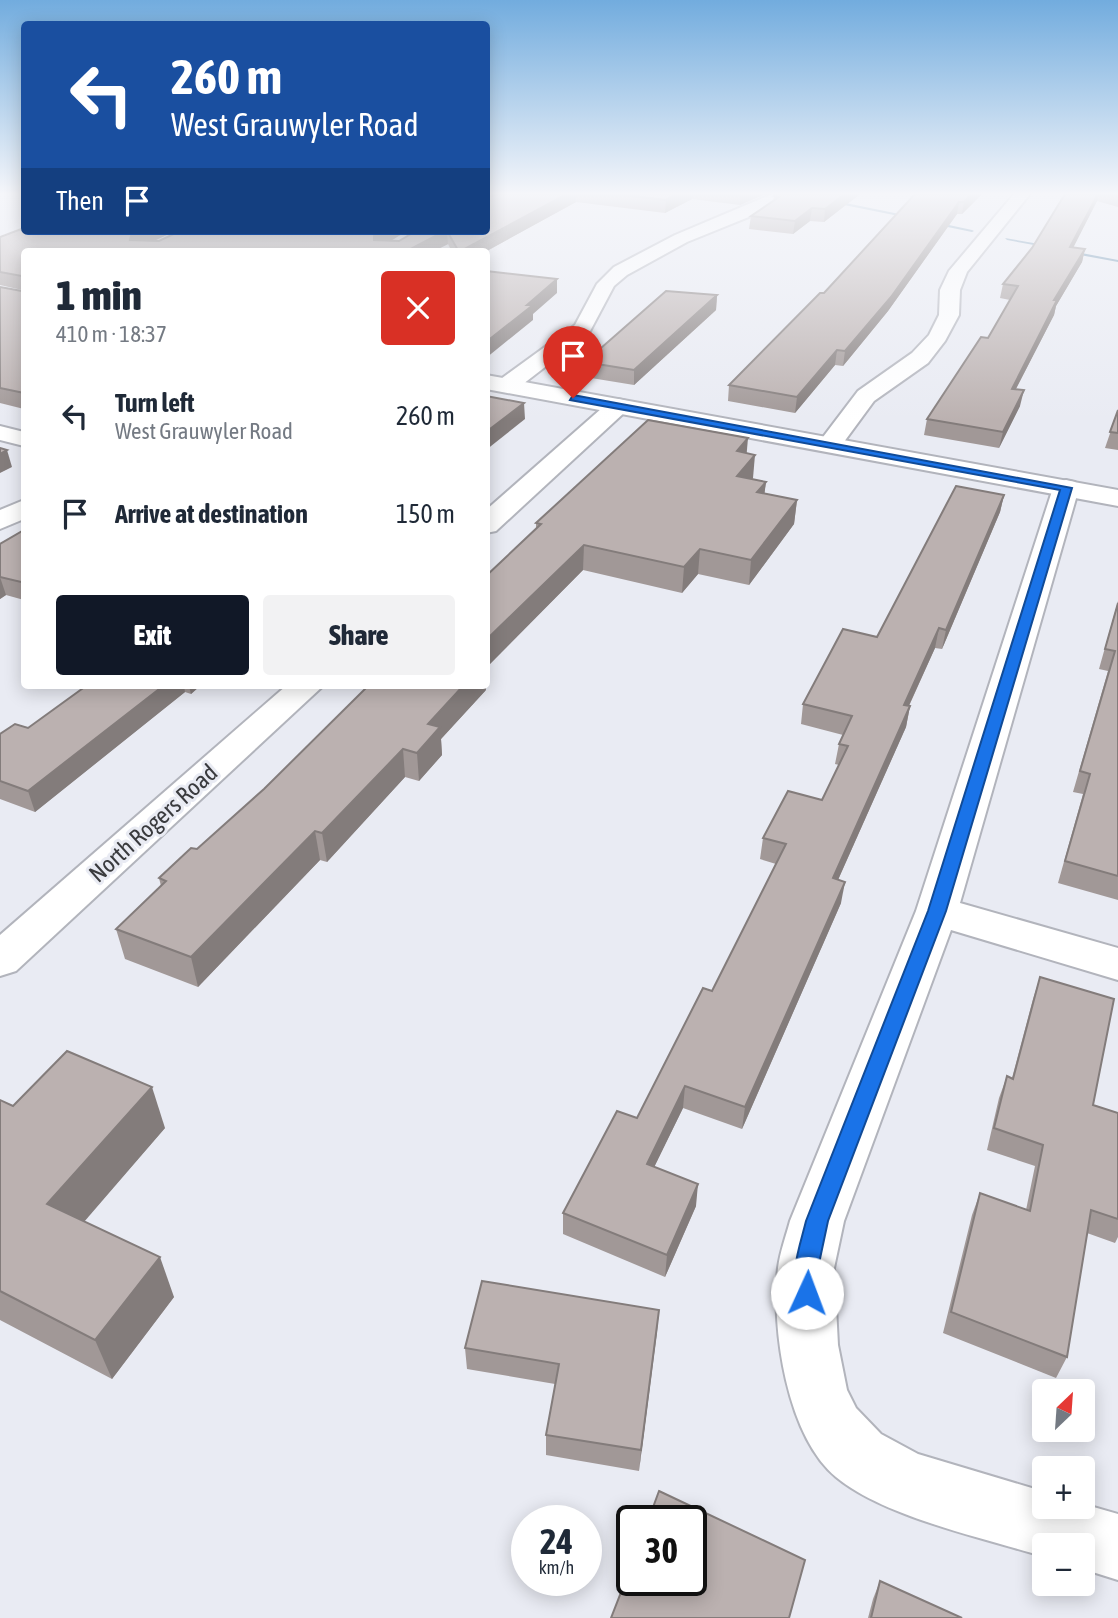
<!DOCTYPE html>
<html lang="en">
<head>
<meta charset="utf-8">
<style>
  :root { --surface:#fff; --page:#f2f2f3; --text:#1f2937; --muted:#747a83; --accent:#111827 }
  body { margin:0; font-family:"Asap Condensed",sans-serif; background:var(--page); color:var(--text); height:100vh; display:flex; flex-direction:column; font-size:26px; white-space:nowrap }
  * { box-sizing:border-box; margin:0 }
  p { font-size:23px; color:var(--muted) }
  .icon { flex:none; width:38px; height:38px; fill:none; stroke:currentColor; stroke-width:2; stroke-linecap:round; stroke-linejoin:round }
  .map { position:relative; flex:1; overflow:hidden }
  .drawer { position:absolute; left:21px; top:248px; width:469px; height:441px; display:flex; flex-direction:column; background:var(--surface); border-radius:7px; box-shadow:0 4px 18px #0003 }
  .drawer>* { flex:none }
  .hud { position:absolute; left:21px; top:21px; width:469px; height:214px; border-radius:7px; box-shadow:0 4px 18px #0003; background:#1a4fa0; color:#fff; overflow:hidden }
  .needle { width:46px; rotate:25deg }
  .fabs { position:absolute; left:1032px; top:1379px; display:grid; gap:14px }
  .fabs a { display:grid; place-items:center; width:63px; height:63px; border-radius:7px; background:var(--surface); box-shadow:0 4px 18px #0003; font-size:35px }
  .speed { position:absolute; left:511px; top:1505px; display:flex; gap:14px; font-size:35px; font-weight:700; text-align:center }
  .speed>* { display:grid; place-content:center; width:91px; height:91px; border-radius:50%; background:var(--surface); box-shadow:0 4px 18px #0003; line-height:1 }
  .speed small { font-size:18px; font-weight:400 }
  .speed .limit { border:4px solid #111; border-radius:10px; background:#fff; color:#111 }
  .pin { position:absolute; display:grid; place-items:center; width:60px; height:60px; color:#fff; margin:-72px -30px; border-radius:50% 50% 50% 0; rotate:-45deg; box-shadow:0 0 7px #0007 }
  .pin .icon { rotate:45deg }
  .me { position:absolute; width:77px; margin:-38px; rotate:2deg; stroke-linejoin:round; filter:drop-shadow(0 0 5px #0008) }
  .turn { display:flex; align-items:center; gap:24px; height:147px; padding:0 35px; font-size:32px }
  .turn .icon { width:91px; height:91px; stroke-width:2.5 }
  .turn b { display:block; font-size:49px; line-height:60px }
  .then { display:flex; align-items:center; height:66px; padding:0 35px; background:#0003; gap:14px; font-size:26px }
  .round { display:grid; place-items:center; flex:none; width:74px; height:74px; border-radius:7px; background:var(--page) }
  .headline { display:flex; align-items:center; justify-content:space-between; height:119px; padding:0 35px }
  h1 { font-size:42px; font-weight:800; line-height:52px }
  .action { display:flex; gap:14px; margin-top:auto; padding:14px 35px }
  .action a { flex:1; height:80px; border-radius:7px; background:var(--accent); color:#fff; font-size:28px; font-weight:800; line-height:80px; text-align:center }
  .action a+a { background:var(--page); color:var(--text) }
  ul { padding:0; list-style:none }
  li { display:flex; align-items:center; gap:21px; height:98px; padding:0 35px }
  li div { flex:1 }
  li b { display:block; font-size:26px }
  li em { font-style:normal }
  .map>svg:first-child { display:block }
  .lines { fill:none; stroke-linecap:round; stroke-linejoin:round }
  .stream { fill:#5682a4; fill-rule:evenodd }
  .minor-casing { stroke:#b2b4bc; stroke-width:4 }
  .tertiary-casing { stroke:#b2b4bc; stroke-width:4 }
  .secondary-casing { stroke:#b2b4bc; stroke-width:4 }
  .minor { fill:#fff; fill-rule:evenodd }
  .tertiary { fill:#fff; fill-rule:evenodd }
  .secondary { fill:#fff; fill-rule:evenodd }
  .wall { fill:#a19897 }
  .shaded-wall { fill:#837c7b }
  .building { fill:#bbb1b0; stroke:#837c7b; stroke-width:2 }
  .route { fill:#1a73e8; stroke:#114b97; stroke-width:2 }
  .labels { text-anchor:middle; dominant-baseline:central; stroke-width:6; stroke-linejoin:round; paint-order:stroke }
  .street-label { font-size:24px; fill:#3a3b3e; stroke:#e9ebf3 }
</style>
</head>
<body>
<div class="map">
<svg width="1118" height="1618" viewBox="0 0 1118 1618">
  <rect width="100%" height="100%" fill="#e9ebf3"/>
  <g class="lines">
    <g class="stream">
      <polygon points="836,201 909,216 911,217 909,218 834,203"/>
      <polygon points="935,222 972,230 974,231 972,232 933,224"/>
      <polygon points="1005,238 1045,245 1047,246 1045,247 1007,240"/>
      <polygon points="1071,251 1118,260 1118,262 1069,253"/>
    </g>
    <g class="minor-casing">
      <g id="minor">
        <polygon points="772,194 790,194 766,210 687,242 627,275 614,286 589,333 514,391 498,391 495,386 498,381 575,325 597,284 614,267 675,235"/>
        <polygon points="1014,194 1030,194 967,272 960,290 959,315 945,341 928,363 874,401 838,450 820,450 817,445 858,391 912,353 929,335 939,315 940,290 949,271"/>
        <polygon points="0,426 24,432 24,446 0,440"/>
        <path d="M1066,480L1075,482L1079,488L960,903L1118,948V980L951,930L844,1221L834,1268L838,1345L847,1390L856,1408L881,1434L918,1454L1045,1492V1507H1083V1504L1118,1514V1580L1083,1569V1545H1045V1557C984,1538 884,1517 836,1477C787,1436 771,1329 778,1268C780,1252 786,1236 790,1221L916,911L1053,488L1057,482Z"/>
        <polygon points="24,500 24,519 0,529 0,510"/>
      </g>
    </g>
    <g class="tertiary-casing">
      <g id="tertiary">
        <polygon points="618,399 626,401 630,406 626,411 496,531 486,533 486,510 610,401"/>
        <polygon points="286,686 323,686 16,971 0,976 0,935"/>
      </g>
    </g>
    <g class="secondary-casing">
      <polygon id="secondary" points="486,375 1118,490 1118,506 486,389"/>
    </g>
    <use href="#minor" class="minor"/>
    <use href="#tertiary" class="tertiary"/>
    <use href="#secondary" class="secondary"/>
  </g>
  <g class="wall">
    <polygon points="496,194 765,194 740,205 692,199 665,213 576,202 485,252 452,252 448,244 432,252 24,252 24,409 0,403 0,287 22,291 22,290 0,285 0,237 175,231 154,241 407,231 391,240 399,241"/>
    <polygon points="777,194 860,194 824,222 810,221 793,234 749,229 751,216 773,201 774,196"/>
    <polygon points="915,194 982,194 962,214 957,214 888,311 843,366 835,365 795,413 728,401 729,385 824,293"/>
    <polygon points="1065,194 1118,194 1118,207 1097,201 1073,247 1085,249 1082,262 1056,306 1054,315 1016,389 1020,406 999,448 924,435 927,419 988,338 1010,300 1000,298 1003,284 1032,248"/>
    <polygon points="717,295 716,310 634,385 585,377 585,362"/>
    <polygon points="1118,410 1118,450 1105,448"/>
    <polygon points="747,453 753,478 752,479 766,482 764,494 797,500 794,524 749,585 698,574 682,593 583,570 486,668 486,576 536,529 536,523"/>
    <polygon points="1004,495 1000,512 942,649 935,648 909,706 910,706 906,727 838,880 841,903 742,1129 683,1108 654,1167 696,1206 665,1277 563,1234 563,1213 637,1118 712,991 776,864 760,859 763,838 822,800 839,765 835,764 839,744 843,735 801,724 803,704 877,637"/>
    <polygon points="24,527 24,600 6,595 0,599 0,544 22,532 21,529"/>
    <polygon points="1118,601 1118,900 1058,883 1083,794 1073,792 1108,671 1099,669"/>
    <polygon points="86,686 200,686 191,694 185,692 35,812 0,799 0,734 28,728"/>
    <polygon points="486,690 441,739 442,755 419,781 405,777 327,862 320,860 198,987 125,959 116,929 161,886 159,878 197,849"/>
    <polygon points="1040,977 1093,1105 1118,1113 1118,1237 1115,1243 1087,1233 1067,1357 1056,1378 943,1333 972,1215 980,1193 1026,1210 1035,1166 987,1150 999,1098 1007,1076 1012,1078 1033,999"/>
    <polygon points="0,1100 13,1106 165,1128 84,1221 174,1297 112,1379 0,1320"/>
    <polygon points="659,1310 639,1471 546,1455 546,1435 555,1384 467,1369 465,1348"/>
    <polygon points="880,1581 962,1618 868,1618 873,1599"/>
  </g>
  <g class="shaded-wall">
    <polygon points="567,194 576,194 576,202 485,252 459,252"/>
    <polygon points="677,194 692,194 692,199 665,213 666,200"/>
    <polygon points="741,194 765,194 740,205"/>
    <polygon points="845,194 860,194 824,222 825,209"/>
    <polygon points="972,194 982,194 962,214 964,202"/>
    <polygon points="1098,194 1099,194 1097,201 1067,260 1070,247"/>
    <polygon points="959,202 957,214 888,311 843,366 845,351"/>
    <polygon points="812,208 810,221 793,234 795,221"/>
    <polygon points="143,231 175,231 134,250 130,240 131,236"/>
    <polygon points="383,231 407,231 376,250 374,240 374,236"/>
    <polygon points="445,231 447,231 448,244 432,252 405,252"/>
    <polygon points="1085,249 1082,262 1056,306 1054,315 1008,404 1012,389 1054,300"/>
    <polygon points="557,279 557,293 533,314 533,320 486,358 486,342 527,305"/>
    <polygon points="717,295 716,310 634,385 634,370"/>
    <polygon points="837,350 835,365 795,413 797,397"/>
    <polygon points="1024,390 1020,406 999,448 1003,432"/>
    <polygon points="524,403 525,419 486,450 486,432"/>
    <polygon points="748,438 746,461 737,451"/>
    <polygon points="7,450 12,467 0,473 0,454"/>
    <polygon points="755,455 753,478 734,500 737,476"/>
    <polygon points="766,482 763,505 757,492"/>
    <polygon points="1004,495 1000,512 942,649 946,630"/>
    <polygon points="797,500 794,524 749,585 751,560"/>
    <polygon points="584,545 583,570 486,668 486,640"/>
    <polygon points="700,549 698,574 682,593 684,567"/>
    <polygon points="0,577 6,595 0,599"/>
    <polygon points="24,580 24,594 21,582"/>
    <polygon points="939,628 935,648 900,725 904,705"/>
    <polygon points="163,686 184,686 185,692 35,812 28,791"/>
    <polygon points="189,686 200,686 191,694"/>
    <polygon points="463,686 486,686 486,690 441,739 442,755 419,781 417,753 428,724"/>
    <polygon points="910,706 906,727 829,900 833,878"/>
    <polygon points="403,749 405,777 327,862 322,833"/>
    <polygon points="315,831 320,860 198,987 191,957"/>
    <polygon points="845,882 841,903 742,1129 745,1107"/>
    <polygon points="685,1086 683,1108 645,1186 647,1164"/>
    <polygon points="152,1087 165,1128 65,1244 47,1204"/>
    <polygon points="698,1184 696,1206 665,1277 667,1255"/>
    <polygon points="160,1257 174,1297 112,1379 95,1340"/>
    <polygon points="659,1310 657,1332 639,1471 641,1450"/>
  </g>
  <g class="building">
    <polygon points="496,194 567,194 459,252 447,231 486,231 486,198"/>
    <polygon points="615,194 677,194 666,200"/>
    <polygon points="777,194 845,194 825,209 812,208 795,221 751,216 779,197 774,196"/>
    <polygon points="915,194 972,194 964,202 959,202 891,297 845,351 837,350 797,397 729,385 820,293 824,293"/>
    <polygon points="1065,194 1098,194 1070,247 1085,249 1054,300 1057,300 1012,389 1024,390 1003,432 927,419 981,337 988,338 1018,286 1003,284 1032,248"/>
    <polygon points="24,228 24,231 143,231 131,236 130,240 159,241 180,231 383,231 374,236 374,240 399,241 416,231 445,231 405,252 24,252 24,393 0,388 0,287 22,291 22,276 0,272 0,237"/>
    <polygon points="486,271 557,279 527,305 533,305 486,342"/>
    <polygon points="666,291 717,295 634,370 585,362"/>
    <polygon points="486,396 524,403 486,432"/>
    <polygon points="1118,410 1118,433 1110,432"/>
    <polygon points="648,420 748,438 737,451 755,455 737,476 766,482 757,492 797,500 751,560 700,549 684,567 584,545 486,640 486,576 541,524 536,523"/>
    <polygon points="0,448 7,450 0,454"/>
    <polygon points="956,486 1004,495 946,630 939,628 904,705 910,706 833,878 845,882 745,1107 685,1086 647,1164 698,1184 667,1255 563,1213 617,1111 637,1118 703,988 712,991 786,844 763,838 788,791 822,800 848,746 839,744 852,716 803,704 843,629 877,637"/>
    <polygon points="24,530 24,580 21,582 0,577 0,544"/>
    <polygon points="1118,603 1118,876 1065,861 1090,774 1080,771 1115,651 1105,649"/>
    <polygon points="86,686 163,686 28,791 0,781 0,734 15,724 28,728"/>
    <polygon points="368,686 463,686 428,724 440,727 417,753 403,749 322,833 315,831 191,957 116,929 166,881 159,878 191,848 197,849 264,789"/>
    <polygon points="1040,977 1114,999 1093,1105 1118,1113 1118,1219 1091,1210 1067,1357 951,1312 980,1193 1030,1211 1043,1145 994,1128 1007,1076 1013,1079"/>
    <polygon points="67,1051 152,1087 47,1204 160,1257 95,1340 0,1291 0,1100 13,1106"/>
    <polygon points="482,1281 659,1310 641,1450 546,1435 559,1364 465,1348"/>
    <polygon points="659,1491 805,1560 789,1618 611,1618 632,1564 632,1580 691,1580 691,1521 648,1521"/>
    <polygon points="880,1581 962,1618 871,1618"/>
  </g>
  <linearGradient id="sky" x2="0" y2="1"><stop stop-color="#72acde"/><stop offset="0.46" stop-color="#f5f6fa"/><stop offset="1" stop-color="#f5f6fa" stop-opacity="0"/></linearGradient>
  <rect width="1118" height="421" fill="url(#sky)"/>
  <path class="route" d="M573,395L1072,488L946,911L828,1221L818,1268L819,1293L815,1301L807,1304L799,1301C788,1276 800,1246 806,1221L928,911L1060,490L570,400Z"/>
  <g class="labels">
    <g class="street-label">
      <text transform="translate(153 823) rotate(-42)">North Rogers Road</text>
    </g>
  </g>
</svg>
<div class="fabs">
<a><svg class="needle" viewBox="-14 -14 28 28"><path d="M0-13l5 13h-10z" fill="#e53935"/><path d="M0 13l5-13h-10z" fill="#747a83"/></svg></a>
<a>+</a>
<a>−</a>
</div>
<div class="speed"><div>24<small>km/h</small></div><div class="limit">30</div></div>
<div class="pin" style="left:573px;top:398px;background:#d93025"><svg class="icon" aria-label="arrive" viewBox="0 0 24 24"><path d="M6 21V4h12l-3 4 3 4H6"/></svg></div>
<svg class="me" style="left:807px;top:1293px" viewBox="-20 -20 40 40"><circle r="19" fill="#fff"/><path d="M0-13L10 11 0 6-10 11z" fill="#1a73e8"/></svg>
<div class="hud">
<div class="turn"><svg class="icon" aria-label="left" viewBox="0 0 24 24"><path d="M17 20v-9H6M10 6l-5 5 5 5"/></svg><div><b>260 m</b>West Grauwyler Road</div></div>
<div class="then">Then<svg class="icon" aria-label="arrive" viewBox="0 0 24 24"><path d="M6 21V4h12l-3 4 3 4H6"/></svg></div>
</div>
<section class="drawer">
<div class="headline"><div><h1>1 min</h1><p>410 m · 18:37</p></div><a class="round" style="background:#d93025;color:#fff"><svg class="icon" aria-label="close" viewBox="0 0 24 24"><path d="M6 6l12 12M18 6L6 18"/></svg></a></div>
<ul>
<li><svg class="icon" aria-label="left" viewBox="0 0 24 24"><path d="M17 20v-9H6M10 6l-5 5 5 5"/></svg><div><b>Turn left</b><p>West Grauwyler Road</p></div><em>260 m</em></li>
<li><svg class="icon" aria-label="arrive" viewBox="0 0 24 24"><path d="M6 21V4h12l-3 4 3 4H6"/></svg><div><b>Arrive at destination</b></div><em>150 m</em></li>
</ul>
<div class="action"><a>Exit</a><a>Share</a></div>
</section>
</div>
</body>
</html>
